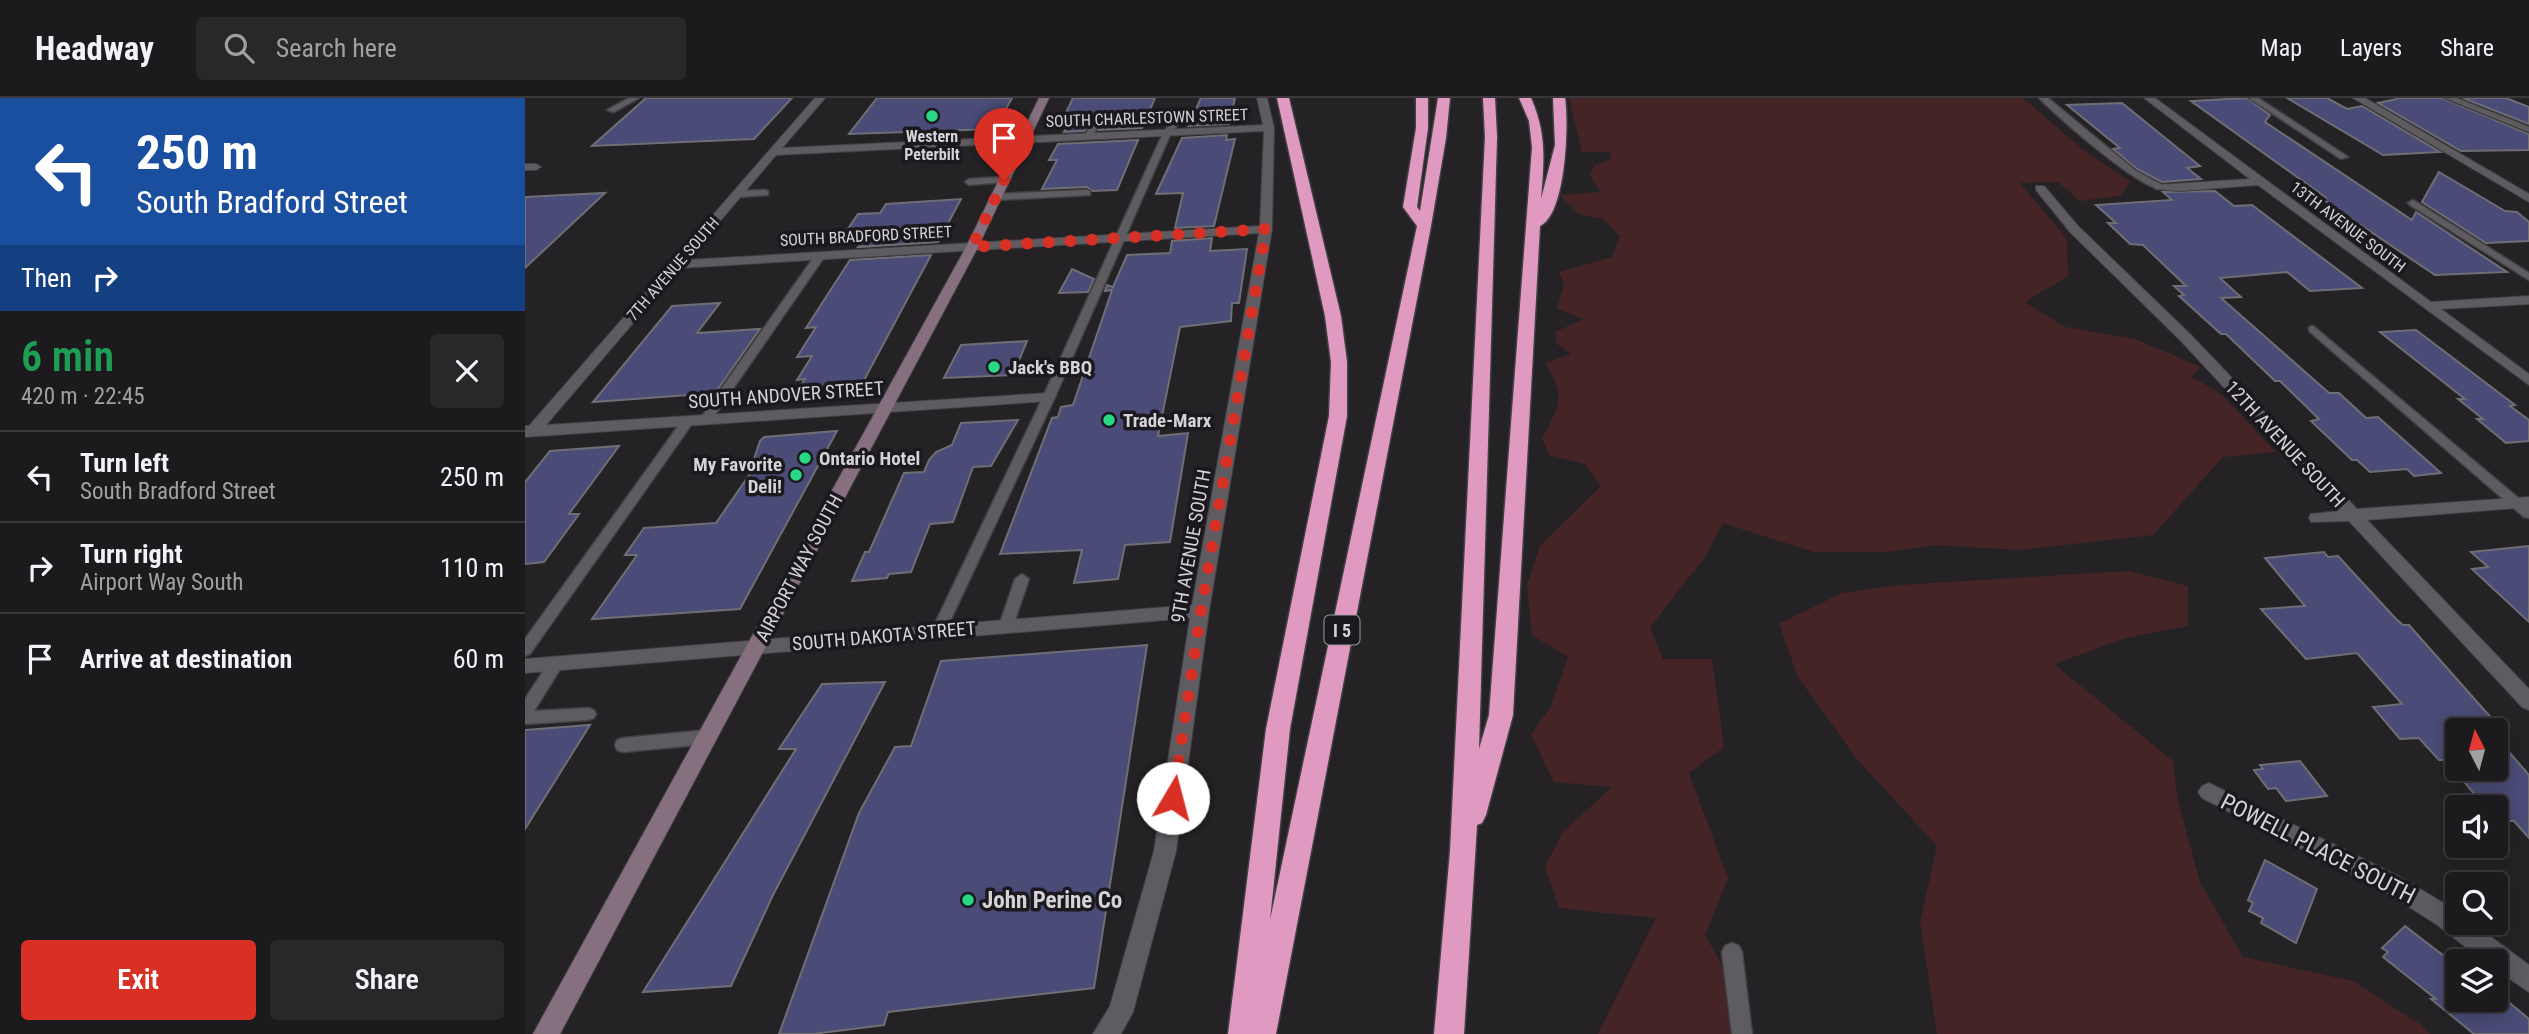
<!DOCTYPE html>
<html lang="en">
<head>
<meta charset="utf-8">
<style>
  :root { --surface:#1c1a1c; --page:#292729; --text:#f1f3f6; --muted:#a0a1a3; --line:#3a383b; --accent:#d93025 }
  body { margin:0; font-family:"Roboto Condensed",sans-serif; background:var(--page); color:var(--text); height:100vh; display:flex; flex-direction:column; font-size:26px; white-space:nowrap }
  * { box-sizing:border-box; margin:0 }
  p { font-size:23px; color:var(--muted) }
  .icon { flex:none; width:38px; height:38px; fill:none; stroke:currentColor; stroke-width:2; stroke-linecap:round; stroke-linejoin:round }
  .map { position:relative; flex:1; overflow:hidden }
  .details { display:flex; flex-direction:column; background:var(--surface); width:525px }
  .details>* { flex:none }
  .banner { background:#1a4fa0; color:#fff; overflow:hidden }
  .needle { width:46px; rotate:354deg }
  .fabs { position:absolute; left:1920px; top:620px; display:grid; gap:14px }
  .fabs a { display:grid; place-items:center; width:63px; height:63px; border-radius:7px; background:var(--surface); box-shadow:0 4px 18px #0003,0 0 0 2px var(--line); font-size:35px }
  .pin { position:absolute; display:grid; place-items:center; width:60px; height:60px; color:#fff; margin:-72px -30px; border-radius:50% 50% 50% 0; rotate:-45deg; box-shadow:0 0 7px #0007 }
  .pin .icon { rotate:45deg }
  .me { position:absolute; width:77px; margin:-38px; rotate:8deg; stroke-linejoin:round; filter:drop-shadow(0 0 5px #0008) }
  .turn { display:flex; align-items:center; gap:24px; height:147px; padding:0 21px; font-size:32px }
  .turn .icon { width:91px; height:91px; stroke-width:2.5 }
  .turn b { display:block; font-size:49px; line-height:60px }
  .then { display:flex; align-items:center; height:66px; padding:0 21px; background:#0003; gap:14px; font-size:26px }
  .round { display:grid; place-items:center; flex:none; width:74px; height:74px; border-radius:7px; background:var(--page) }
  .head { display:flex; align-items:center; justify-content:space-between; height:119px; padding:0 21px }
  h1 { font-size:42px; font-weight:600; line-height:52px; color:#1e9e55 }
  .primary-button { display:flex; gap:14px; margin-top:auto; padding:14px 21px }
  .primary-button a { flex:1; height:80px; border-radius:7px; background:var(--accent); color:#fff; font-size:28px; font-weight:600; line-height:80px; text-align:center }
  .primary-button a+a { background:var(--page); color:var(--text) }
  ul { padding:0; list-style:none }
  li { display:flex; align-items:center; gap:21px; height:91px; padding:0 21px; border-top:2px solid var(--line) }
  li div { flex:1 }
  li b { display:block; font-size:26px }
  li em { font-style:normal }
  header { display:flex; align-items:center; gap:42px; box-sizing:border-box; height:98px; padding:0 35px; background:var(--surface); border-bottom:2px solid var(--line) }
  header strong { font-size:33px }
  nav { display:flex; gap:38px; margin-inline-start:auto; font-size:24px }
  .search { width:490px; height:63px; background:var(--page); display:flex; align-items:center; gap:18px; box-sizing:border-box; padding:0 24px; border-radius:7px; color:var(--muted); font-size:26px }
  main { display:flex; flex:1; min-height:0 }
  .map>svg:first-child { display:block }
  .green { fill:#452426 }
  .building { fill:#4a4b76; stroke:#6e6f74; stroke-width:2 }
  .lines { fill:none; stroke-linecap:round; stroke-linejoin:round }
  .lane-casing { stroke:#424043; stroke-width:3 }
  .street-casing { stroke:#424043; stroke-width:2 }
  .secondary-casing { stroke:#424043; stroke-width:2 }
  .highway-casing { stroke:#424043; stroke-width:3 }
  .lane { fill:#5f5c61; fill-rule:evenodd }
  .street { fill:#5f5c61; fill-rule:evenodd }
  .secondary { fill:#866f7e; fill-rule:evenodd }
  .highway { fill:#e09ac2; fill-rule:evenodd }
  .route { stroke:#d93025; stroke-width:12; stroke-dasharray:0 21.6 }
  .poi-dot { fill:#28d885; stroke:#1b191d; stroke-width:2.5 }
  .labels { text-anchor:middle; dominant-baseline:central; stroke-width:7; stroke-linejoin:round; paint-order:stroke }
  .far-street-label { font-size:16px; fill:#d5d3d6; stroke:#1b191d }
  .far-poi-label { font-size:16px; font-weight:bold; fill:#d5d3d6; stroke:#1b191d }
  .shield { fill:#1b191d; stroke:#9d9b9e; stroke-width:2 }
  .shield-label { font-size:18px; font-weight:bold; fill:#d5d3d6 }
  .poi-label { font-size:19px; font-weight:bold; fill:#d5d3d6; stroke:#1b191d; text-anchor:start }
  .street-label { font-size:19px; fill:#d5d3d6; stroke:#1b191d }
  .near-street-label { font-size:23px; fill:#d5d3d6; stroke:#1b191d }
  .near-poi-label { font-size:23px; font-weight:bold; fill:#d5d3d6; stroke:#1b191d; text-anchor:start }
</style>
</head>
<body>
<header>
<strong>Headway</strong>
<div class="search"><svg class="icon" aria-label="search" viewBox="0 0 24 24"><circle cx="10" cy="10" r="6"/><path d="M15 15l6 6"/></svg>Search here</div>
<nav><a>Map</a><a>Layers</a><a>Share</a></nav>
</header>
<main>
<section class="details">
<div class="banner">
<div class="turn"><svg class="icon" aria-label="left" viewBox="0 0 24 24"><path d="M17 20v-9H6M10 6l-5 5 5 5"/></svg><div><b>250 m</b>South Bradford Street</div></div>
<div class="then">Then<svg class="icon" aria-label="right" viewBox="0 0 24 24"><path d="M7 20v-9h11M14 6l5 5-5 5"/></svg></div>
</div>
<div class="head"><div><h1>6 min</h1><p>420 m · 22:45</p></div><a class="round"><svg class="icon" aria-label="close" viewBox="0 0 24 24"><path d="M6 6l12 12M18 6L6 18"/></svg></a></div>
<ul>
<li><svg class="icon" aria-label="left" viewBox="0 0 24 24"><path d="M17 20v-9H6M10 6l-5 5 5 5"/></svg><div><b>Turn left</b><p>South Bradford Street</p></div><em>250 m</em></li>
<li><svg class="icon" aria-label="right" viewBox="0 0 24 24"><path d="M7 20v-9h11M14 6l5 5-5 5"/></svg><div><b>Turn right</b><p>Airport Way South</p></div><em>110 m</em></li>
<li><svg class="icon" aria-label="arrive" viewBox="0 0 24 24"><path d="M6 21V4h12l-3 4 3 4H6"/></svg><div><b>Arrive at destination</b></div><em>60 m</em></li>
</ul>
<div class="primary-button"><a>Exit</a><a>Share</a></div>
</section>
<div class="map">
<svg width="2004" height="936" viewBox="0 0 2004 936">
  <rect width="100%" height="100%" fill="#252226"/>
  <g class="green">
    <path d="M1044,0H1498L1557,51L1606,84L1595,98L1555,103L1533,84L1495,85L1542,141L1543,178L1500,204L1540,229L1610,241L1676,269L1667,279L1696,296L1751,354L1698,359L1628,437L1494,452L1411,447L1363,454H1289L1198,425L1180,459L1125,529L1138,561H1187L1199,649L1164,675L1203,780L1180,837L1218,903L1221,936H1073L1131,820L1034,810L1020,768L1038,734L1087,689L1029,684L1006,637L1026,608L1043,559L1007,537L1002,487L1015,448L1076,388L1060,366L1024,357L1017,340C1035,306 1042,299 1020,265L1046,256L1032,246L1030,234L1059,221L1032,211L1039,186L1034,174L1087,159L1095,138L1078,121L1054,116L1035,97L1075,94L1065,77L1070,67L1085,61L1086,54H1057Z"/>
    <polygon points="1604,473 1663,488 1663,528 1601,540 1529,566 1648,663 1653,703 1675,784 1718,859 1828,883 1896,927 1905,936 1412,936 1395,824 1412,748 1331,660 1273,579 1254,526 1317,495 1375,487"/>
  </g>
  <g class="building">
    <polygon points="121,0 267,0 229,41 67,48"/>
    <polygon points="352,0 487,0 470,31 324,36"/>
    <polygon points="548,0 630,0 617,30 573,32 578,19 570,15 559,33 539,34 544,25 536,25"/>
    <polygon points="676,0 710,0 704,26 663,28"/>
    <polygon points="1722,0 1745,17 1740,24 1887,122 1891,114 1982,174 1910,177 1794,99 1800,99 1666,3"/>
    <polygon points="1762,0 1802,0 1822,11 1837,8 1915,54 1858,57"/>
    <polygon points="1876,0 1917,0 2004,36 2004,52 1936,53 1853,5"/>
    <polygon points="1938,0 1981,0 2004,9 2004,26"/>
    <polygon points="1597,5 1675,68 1662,70 1676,81 1637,84 1612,71 1588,51 1595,50 1542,7"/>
    <polygon points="702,37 701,42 710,41 689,128 650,130 658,95 631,96 657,40"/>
    <polygon points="613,42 592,92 567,93 562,89 517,91 532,62 524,62 533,46"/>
    <polygon points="1914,74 1980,113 1992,114 2004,124 2004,143 1961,145 1897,104"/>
    <polygon points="1690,93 1709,108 1727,107 1837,190 1785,193 1762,174 1695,180 1716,199 1696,200 1804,295 1814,295 1841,320 1853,319 1916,375 1889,378 1882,371 1845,374 1832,362 1827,362 1786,323 1794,321 1755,283 1750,283 1701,236 1696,236 1654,198 1659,197 1649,188 1661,188 1618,147 1605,146 1583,125 1591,125 1571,107 1647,102 1638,94"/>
    <polygon points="80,95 0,170 0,99"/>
    <polygon points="436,101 413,144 333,149 340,140 316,141 333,116 355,115 361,106"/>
    <polygon points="687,140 685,153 722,151 714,205 707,205 706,223 655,229 633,338 663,335 645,444 600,447 593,481 549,485 557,452 475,456 527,320 533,319 536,309 548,307 587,192 580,193 582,187 588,189 602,157 645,155 647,143"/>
    <polygon points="406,157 337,286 274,290 280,281 272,282 287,258 272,259 291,229 281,230 325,162"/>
    <polygon points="547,171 569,181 563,194 534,195"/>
    <polygon points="195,205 172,235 235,231 190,295 68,304 147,208"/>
    <polygon points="1891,232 1990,307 1985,308 2004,322 2004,343 1981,345 1952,321 1958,321 1933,301 1940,301 1855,234"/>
    <polygon points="502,243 488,277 419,280 436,247"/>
    <polygon points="493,322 466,368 448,369 428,424 405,426 386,474 364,476 362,480 327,483 340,454 344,454 379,375 399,374 404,362 411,354 427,347 436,325"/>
    <polygon points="312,333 215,511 67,521 112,457 100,457 119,430 191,425 229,370 226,370 235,343 239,339"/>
    <polygon points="94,348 44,416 54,416 19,464 0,466 0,384 25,353"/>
    <polygon points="2004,448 2004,524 1947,471 1963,469 1946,454"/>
    <polygon points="1799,454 1803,459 1813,458 1871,521 1878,527 1884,527 1977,632 1932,632 1932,670 1970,670 1970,638 2004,677 2004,740 1989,723 1983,723 1979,718 1970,719 1970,709 1960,709 1921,662 1914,662 1894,640 1875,641 1848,609 1877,606 1832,555 1781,561 1736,511 1780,508 1740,460"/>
    <polygon points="622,547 569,890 363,914 359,927 288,936 254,936 334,715 370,649 386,648 416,563"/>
    <polygon points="360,584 248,797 206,888 118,894 271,651 254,651 297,586"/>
    <polygon points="65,627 0,731 0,632"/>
    <polygon points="1775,663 1802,698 1761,703 1751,690 1743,691 1729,672 1738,671 1735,667"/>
    <polygon points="1740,762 1792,791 1771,845 1736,825 1738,820 1724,813 1728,805 1723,802"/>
    <polygon points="1880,828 1932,868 1932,901 1980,901 2004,921 2004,936 1949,936 1906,901 1911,901 1858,859 1863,854 1857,850"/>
  </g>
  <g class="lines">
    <g class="lane-casing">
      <g id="lane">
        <polygon points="104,0 114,0 89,14 82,12"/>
        <path d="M1514,0H1523L1611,73L1637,87V91C1615,92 1532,18 1514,0Z"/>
        <polygon points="1724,0 1733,0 1823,59 1816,61"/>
        <polygon points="1920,0 1931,0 2004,29 2004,34"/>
        <polygon points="654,14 661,16 646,35 530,299 420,534 418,538 408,538 406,534 518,299 638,35"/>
        <polygon points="569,18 576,20 567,40 561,40 560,38"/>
        <polygon points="479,79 482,80 482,84 444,87 440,84 444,81"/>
        <polygon points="240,92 243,93 243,97 214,99 209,96 214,93"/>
        <polygon points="562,92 565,93 565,97 471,102 466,99 471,96"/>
        <polygon points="1888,102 2004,175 2004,182 1885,107 1883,105"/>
        <polygon points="291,156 300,158 185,324 177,324 175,321"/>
        <polygon points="1788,228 2004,409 2004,420 1999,419 1784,233 1784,229"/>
        <polygon points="163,319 169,323 5,556 0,558 0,541 159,320"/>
        <polygon points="497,476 504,481 488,528 486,532 476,532 474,528 490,481"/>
        <polygon points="31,559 36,561 39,565 9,613 63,610 69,612 71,616 69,620 63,622 0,626 0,601 26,561"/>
        <polygon points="182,632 188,634 190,639 188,644 182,646 98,654 92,652 90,647 92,642 98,640"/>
        <polygon points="1207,845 1214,848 1217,854 1227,936 1207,936 1197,854 1200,848"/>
      </g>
    </g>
    <g class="street-casing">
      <g id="street">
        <path d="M290,0H300L257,50L738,27L732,0H742L749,30L747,131L684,513L651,753L608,914L596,936H568L585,908L629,753L665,520L0,575V561L667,507L734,135L155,170L21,327L524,295L531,299L524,303L0,339V328H4ZM739,33L735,128L162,162L251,57Z"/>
        <polygon points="1619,0 1630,0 1906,204 2004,198 2004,206 1916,211 2004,276 2004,287 1733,87 1655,93 1630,91 1630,87 1725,81"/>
        <polygon points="1828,0 1840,0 2004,96 2004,104"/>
        <polygon points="0,66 11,66 16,69 11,72 0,72"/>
        <polygon points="1511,88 1519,88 1553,128 1665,236 1832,411 2004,399 2004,409 1842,422 2004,591 2004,612 1997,609 1824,423 1786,424 1784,420 1786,416 1814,413 1655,242 1545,134 1511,92"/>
        <polygon points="1684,685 1875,779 1927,810 1932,814 1932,824 1946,824 2004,867 2004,894 1970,871 1970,863 1959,863 1911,826 1859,793 1677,700 1673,694 1677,688"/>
      </g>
    </g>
    <g class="secondary-casing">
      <polygon id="secondary" points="514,0 524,0 453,149 35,936 8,936 441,149"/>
    </g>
    <g class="highway-casing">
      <g id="highway">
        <polygon points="752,0 764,0 816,218 822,264 822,318 765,631 745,822 892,128 878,109 891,30 891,0 903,0 903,30 892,109 895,113 913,0 925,0 921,40 906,128 751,936 703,936 741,631 804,318 806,264 800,218"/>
        <path d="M958,0H970L972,39L954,651L964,617L1007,49L1004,23L994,0H1006C1022,36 1019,63 1016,101L1030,47L1028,0H1040C1044,26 1041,116 1015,128L988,617L961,717L957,725L952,727L939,936H909L925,753L960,39Z"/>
      </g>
    </g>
    <use href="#lane" class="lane"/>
    <use href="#street" class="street"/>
    <use href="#secondary" class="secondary"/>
    <use href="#highway" class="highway"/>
  </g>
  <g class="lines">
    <polyline class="route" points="479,82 447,149 741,131 676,513 648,700"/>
  </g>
  <g class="poi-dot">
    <circle cx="407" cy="18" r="7"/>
    <circle cx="469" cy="269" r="7"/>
    <circle cx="584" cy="322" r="7"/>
    <circle cx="280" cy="360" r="7"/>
    <circle cx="271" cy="377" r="7"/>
    <circle cx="443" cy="802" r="7"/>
  </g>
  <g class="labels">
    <g class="far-street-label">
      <text transform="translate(622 20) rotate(-2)">SOUTH CHARLESTOWN STREET</text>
      <text transform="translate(1823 129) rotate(37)">13TH AVENUE SOUTH</text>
      <text transform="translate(341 138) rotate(-3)">SOUTH BRADFORD STREET</text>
      <text transform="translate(148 171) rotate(-49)">7TH AVENUE SOUTH</text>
    </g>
    <g class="far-poi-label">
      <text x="407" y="38">Western<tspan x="407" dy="18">Peterbilt</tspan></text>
    </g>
    <rect class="shield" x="799.5" y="517.5" width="35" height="29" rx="5"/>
    <g class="shield-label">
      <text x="817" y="532">I 5</text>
    </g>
    <g class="poi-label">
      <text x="483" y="269">Jack's BBQ</text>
      <text x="598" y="322">Trade-Marx</text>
      <text x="294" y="360">Ontario Hotel</text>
      <text x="257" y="366" text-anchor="end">My Favorite<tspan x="257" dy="22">Deli!</tspan></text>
    </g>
    <g class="street-label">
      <text transform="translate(261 297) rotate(-4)">SOUTH ANDOVER STREET</text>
      <text transform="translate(1760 346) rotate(47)">12TH AVENUE SOUTH</text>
      <text transform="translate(666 448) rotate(-80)">9TH AVENUE SOUTH</text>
      <text transform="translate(274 470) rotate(-62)">AIRPORT WAY SOUTH</text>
      <text transform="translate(359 538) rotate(-5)">SOUTH DAKOTA STREET</text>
    </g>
    <g class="near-street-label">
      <text transform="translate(1793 751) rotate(27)">POWELL PLACE SOUTH</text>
    </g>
    <g class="near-poi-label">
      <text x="457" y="802">John Perine Co</text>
    </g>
  </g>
</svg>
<div class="fabs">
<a><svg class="needle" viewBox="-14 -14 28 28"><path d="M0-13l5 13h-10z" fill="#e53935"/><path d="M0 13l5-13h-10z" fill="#a0a1a3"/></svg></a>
<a><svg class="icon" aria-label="sound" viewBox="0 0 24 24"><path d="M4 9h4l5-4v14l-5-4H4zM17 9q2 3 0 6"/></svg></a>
<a><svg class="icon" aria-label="search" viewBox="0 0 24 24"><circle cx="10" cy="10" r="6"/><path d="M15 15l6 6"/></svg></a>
<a><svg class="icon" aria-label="layers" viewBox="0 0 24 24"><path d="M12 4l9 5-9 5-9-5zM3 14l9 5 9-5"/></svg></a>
</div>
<div class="pin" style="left:479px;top:82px;background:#d93025"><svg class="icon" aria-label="arrive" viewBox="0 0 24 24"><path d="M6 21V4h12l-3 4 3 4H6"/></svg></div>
<svg class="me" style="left:648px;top:700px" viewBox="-20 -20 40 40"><circle r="19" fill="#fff"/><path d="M0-13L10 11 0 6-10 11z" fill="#d93025"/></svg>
</div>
</main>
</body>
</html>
